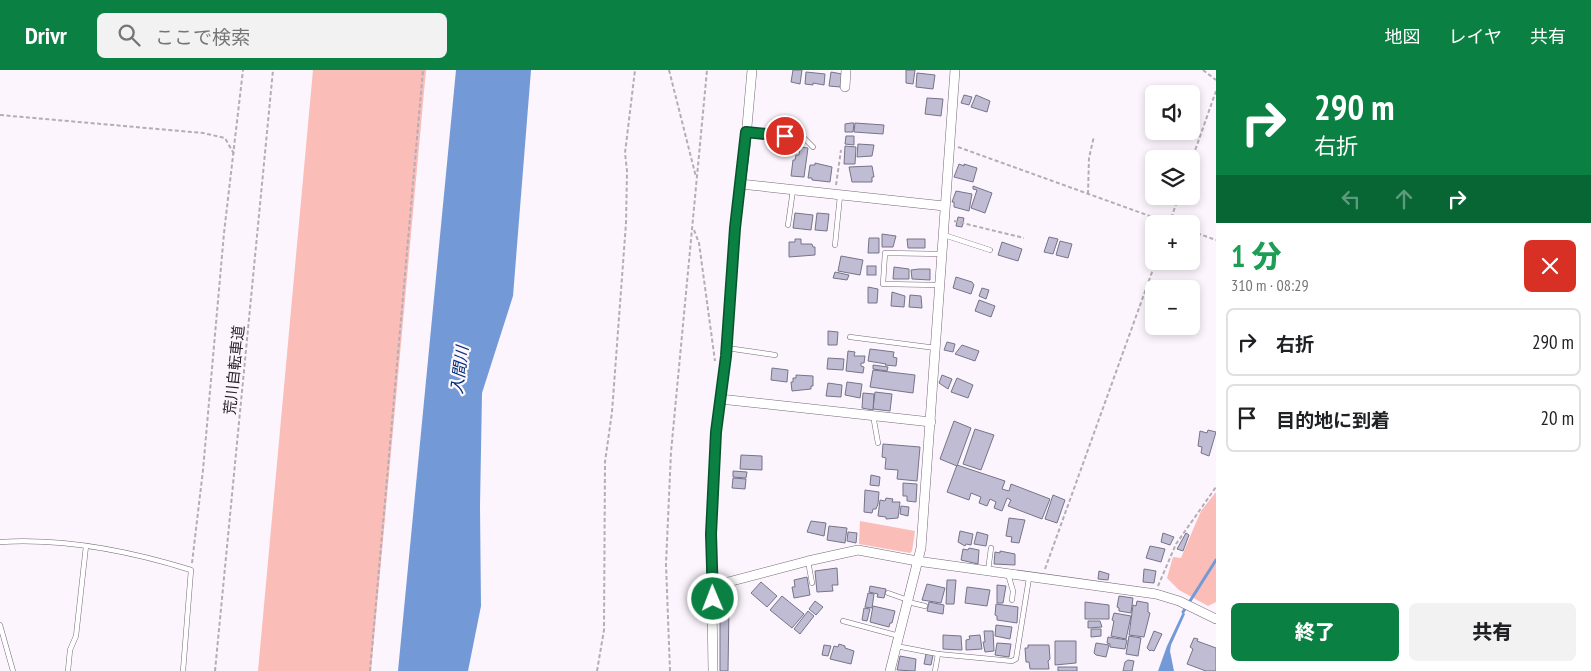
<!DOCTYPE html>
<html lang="ja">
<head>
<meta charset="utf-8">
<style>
  :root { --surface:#fff; --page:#f2f2f2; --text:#202124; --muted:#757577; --line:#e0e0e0; --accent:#0b8043 }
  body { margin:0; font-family:"PT Sans Narrow","Noto Sans JP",sans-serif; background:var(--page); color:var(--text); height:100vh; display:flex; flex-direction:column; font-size:19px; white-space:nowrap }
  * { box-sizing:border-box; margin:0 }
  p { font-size:16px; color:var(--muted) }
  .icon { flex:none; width:28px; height:28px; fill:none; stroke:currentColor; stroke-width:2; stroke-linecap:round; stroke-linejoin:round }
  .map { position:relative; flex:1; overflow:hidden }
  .details { display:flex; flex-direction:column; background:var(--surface); width:375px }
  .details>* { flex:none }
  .guide { background:#0b8043; color:#fff; overflow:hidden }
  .controls { position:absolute; left:1145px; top:15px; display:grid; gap:10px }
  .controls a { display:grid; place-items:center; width:55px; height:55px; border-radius:8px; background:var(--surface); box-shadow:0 2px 8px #0003; font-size:25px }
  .pin { position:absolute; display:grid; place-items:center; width:42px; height:42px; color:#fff; margin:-21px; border:2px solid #fff; border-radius:50%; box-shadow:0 1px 5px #0007 }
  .me { position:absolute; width:55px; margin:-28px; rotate:359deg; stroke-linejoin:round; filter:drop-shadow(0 0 4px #0008) }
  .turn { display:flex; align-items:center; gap:18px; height:105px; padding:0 15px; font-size:22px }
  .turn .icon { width:65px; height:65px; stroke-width:2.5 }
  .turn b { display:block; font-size:35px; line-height:42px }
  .lanes { display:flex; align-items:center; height:48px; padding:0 15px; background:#0003; justify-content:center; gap:25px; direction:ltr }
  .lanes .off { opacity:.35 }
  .round { display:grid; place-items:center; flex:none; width:52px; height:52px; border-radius:8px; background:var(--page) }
  .overview { display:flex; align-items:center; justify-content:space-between; height:85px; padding:0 15px }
  h1 { font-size:30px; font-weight:800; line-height:38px; color:#1e9e55 }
  .button { display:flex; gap:10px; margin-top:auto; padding:10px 15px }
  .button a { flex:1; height:58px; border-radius:8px; background:var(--accent); color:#fff; font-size:20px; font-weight:800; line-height:58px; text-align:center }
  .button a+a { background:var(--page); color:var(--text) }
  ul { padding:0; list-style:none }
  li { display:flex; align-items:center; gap:15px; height:68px; margin:0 10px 8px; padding:0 5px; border:2px solid var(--line); border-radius:8px }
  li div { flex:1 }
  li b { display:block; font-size:19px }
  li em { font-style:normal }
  header { display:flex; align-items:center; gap:30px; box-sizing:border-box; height:70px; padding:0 25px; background:var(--accent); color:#fff }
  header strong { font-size:24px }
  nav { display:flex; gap:28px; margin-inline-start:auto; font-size:18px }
  .search { width:350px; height:45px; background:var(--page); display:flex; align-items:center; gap:12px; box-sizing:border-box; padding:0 18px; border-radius:8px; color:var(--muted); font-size:19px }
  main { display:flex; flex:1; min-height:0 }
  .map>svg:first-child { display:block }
  .green { fill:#fabdb7 }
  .water { fill:#739ad6 }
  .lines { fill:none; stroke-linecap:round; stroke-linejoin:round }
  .stream { stroke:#739ad6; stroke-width:3 }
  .building { fill:#bfbcd3; stroke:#767489 }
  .lane-casing { stroke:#776879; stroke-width:5.5 }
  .street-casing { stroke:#776879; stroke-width:10 }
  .path { stroke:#b4adb5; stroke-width:2; stroke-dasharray:4 2.5; stroke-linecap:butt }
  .lane { stroke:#fff; stroke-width:4.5 }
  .street { stroke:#fff; stroke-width:9 }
  .route-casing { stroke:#07532c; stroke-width:12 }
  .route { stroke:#0b8043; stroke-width:9 }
  .labels { text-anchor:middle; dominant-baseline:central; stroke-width:4.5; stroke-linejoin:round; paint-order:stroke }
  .street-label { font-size:15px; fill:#2c252d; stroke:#fcf5fd }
  .water-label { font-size:16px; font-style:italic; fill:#002e74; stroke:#fcf5fd }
</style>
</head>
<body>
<header>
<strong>Drivr</strong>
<div class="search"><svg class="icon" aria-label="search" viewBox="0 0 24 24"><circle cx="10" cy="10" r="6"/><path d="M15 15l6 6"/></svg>ここで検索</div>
<nav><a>地図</a><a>レイヤ</a><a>共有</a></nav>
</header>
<main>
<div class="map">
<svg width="1216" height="601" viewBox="0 0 1216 601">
  <rect width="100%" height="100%" fill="#fcf5fd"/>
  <g class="green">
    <polygon points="313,0 426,0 371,601 258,601"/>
    <polygon points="1216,422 1216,532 1208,536 1179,520 1167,508 1173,487 1181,488 1201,441"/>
    <polygon points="860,451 915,461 912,481 910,483 859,474"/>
  </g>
  <g class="water">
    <polygon points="456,0 531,0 513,226 482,323 480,436 481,536 468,601 398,601"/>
    <polygon points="1183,542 1185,544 1171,575 1170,581 1174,601 1158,601 1167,576"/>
  </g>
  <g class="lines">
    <polyline class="stream" points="1183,542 1216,490"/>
  </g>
  <g class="building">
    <polygon points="793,0 802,0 800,14 791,12"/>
    <polygon points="906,0 915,0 913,14 906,13"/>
    <polygon points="806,2 825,4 824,15 813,13 813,15 805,14"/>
    <polygon points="831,2 842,4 840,17 829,16"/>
    <polygon points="917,3 935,5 933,19 916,17"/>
    <polygon points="964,25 972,27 969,35 961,33"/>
    <polygon points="976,25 990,31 987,42 971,37"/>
    <polygon points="927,28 943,29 941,46 925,44"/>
    <polygon points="851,53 854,53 853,62 845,62 845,54"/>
    <polygon points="855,53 884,55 883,64 854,62"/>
    <polygon points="846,66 854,66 854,75 845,74"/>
    <polygon points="858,74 874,75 872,86 857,87"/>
    <polygon points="845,76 856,77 855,94 844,94"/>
    <polygon points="800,77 808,78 804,107 791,106 793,90 795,90 796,85 799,85"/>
    <polygon points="815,93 832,97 830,112 812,110 812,108 808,108 810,95 815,95"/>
    <polygon points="959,94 964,96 964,94 977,98 973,112 954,107"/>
    <polygon points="872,96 874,107 872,107 872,112 852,112 849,97"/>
    <polygon points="973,116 992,123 985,143 971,138 977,120 973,119"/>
    <polygon points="956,121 972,124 969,141 954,137 954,132 952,132"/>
    <polygon points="795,143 813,145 811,160 793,158"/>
    <polygon points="817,143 829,144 827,161 815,160"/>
    <polygon points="958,147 964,148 962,157 956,156"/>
    <polygon points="882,164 896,166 893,177 882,177"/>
    <polygon points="1049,167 1058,169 1053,184 1044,182"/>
    <polygon points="869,168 879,168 879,183 868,183"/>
    <polygon points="795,169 801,169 801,174 812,174 813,177 815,177 815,185 789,187 789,172 795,172"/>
    <polygon points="907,169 925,169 925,178 908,178"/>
    <polygon points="1060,171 1072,174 1068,188 1056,185"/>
    <polygon points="1002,172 1022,179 1018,191 998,185"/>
    <polygon points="841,186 863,190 860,205 838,201"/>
    <rect x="867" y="196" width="9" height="9"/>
    <polygon points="894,197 909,199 909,209 893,209"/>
    <polygon points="919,199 930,199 930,210 912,209 911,200"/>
    <polygon points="835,202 849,205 847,210 833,208"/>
    <polygon points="956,207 972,212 974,215 971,224 953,218"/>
    <polygon points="868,217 878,219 877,233 868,233"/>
    <polygon points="982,218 989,220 986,229 979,226"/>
    <polygon points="892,222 905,226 904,237 891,236"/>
    <polygon points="910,225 921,226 922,238 909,237"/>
    <polygon points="979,230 995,236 991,247 975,241"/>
    <polygon points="828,261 838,262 837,275 828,275"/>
    <polygon points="947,272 955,274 953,282 944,280"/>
    <polygon points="962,275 979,281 975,291 955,284"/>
    <polygon points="870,279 894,282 893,287 897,288 896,296 885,295 886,294 868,291"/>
    <polygon points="848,281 855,282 854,286 865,286 864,293 861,293 861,296 864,297 863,303 846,301"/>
    <polygon points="828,288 844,289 843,300 827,299"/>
    <polygon points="873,295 888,297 887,301 873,299"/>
    <polygon points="772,298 788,300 787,312 771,310"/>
    <polygon points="873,300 915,305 913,323 870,317"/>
    <polygon points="796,305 813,306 813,316 811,316 811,319 792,321 791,312 793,312 793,308 796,308"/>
    <polygon points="942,305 952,309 948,319 939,313"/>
    <polygon points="957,308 973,315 968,328 951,322"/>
    <polygon points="847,312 862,314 860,328 845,325"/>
    <polygon points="828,313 842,315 841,327 826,326"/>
    <polygon points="875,322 892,324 890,341 873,339"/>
    <polygon points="863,323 874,324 873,340 862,338"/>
    <polygon points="954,351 971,358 957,396 940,389"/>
    <polygon points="975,359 994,365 981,400 963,394"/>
    <polygon points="1208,360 1216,362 1209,386 1201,383 1202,377 1198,376 1200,361 1207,363"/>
    <polygon points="883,374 920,377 917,411 897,409 898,400 885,399 886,388 882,387"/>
    <polygon points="741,385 762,386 762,400 740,399"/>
    <polygon points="957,395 1005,411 1002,419 1009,421 1011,414 1050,429 1042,449 1008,436 1011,430 1007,428 1002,441 994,438 996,432 990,429 987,436 979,433 981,427 971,423 969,430 947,422"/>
    <polygon points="733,401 747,402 746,408 733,407"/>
    <polygon points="871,405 880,407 879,416 870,415"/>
    <polygon points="733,408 746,409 745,419 732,418"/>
    <polygon points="903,413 917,414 916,432 907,431 907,426 903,426"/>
    <polygon points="865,420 879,422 878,434 876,439 873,439 872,443 864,442"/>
    <polygon points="1053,425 1065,430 1057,453 1045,449"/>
    <polygon points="886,428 893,429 892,432 900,432 898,448 886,449 886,447 878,446 880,430 885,431"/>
    <polygon points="901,436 909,437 908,446 900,444"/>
    <polygon points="1009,448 1025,450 1019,473 1011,472 1012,467 1006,466"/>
    <polygon points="811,451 826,453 824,466 807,462"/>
    <polygon points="829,456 847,458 845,473 827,470"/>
    <polygon points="960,461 973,464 971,475 966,474 965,476 958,472"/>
    <polygon points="848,462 857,463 856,473 847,471"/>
    <polygon points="977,462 988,465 986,476 974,474"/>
    <polygon points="1163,463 1174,467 1170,475 1161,472"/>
    <polygon points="1186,463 1189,465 1183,481 1177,479"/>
    <polygon points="1150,476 1165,479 1161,492 1146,488"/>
    <polygon points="969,478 979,480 978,494 961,490 963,479 968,480"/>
    <polygon points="1000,481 1015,484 1015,495 994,494 995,482 1000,483"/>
    <polygon points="837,498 838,515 832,515 833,521 817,522 815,501"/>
    <polygon points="1144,499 1156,501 1154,513 1143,512"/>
    <polygon points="1099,501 1109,504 1108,510 1098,509"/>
    <polygon points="807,507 810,525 794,528 792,517 795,517 794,510"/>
    <polygon points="947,510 956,510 954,534 946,534"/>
    <polygon points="761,512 777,526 767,537 751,523"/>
    <polygon points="927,514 945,518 941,533 922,530"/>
    <polygon points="997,515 1006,516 1003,533 997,533"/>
    <polygon points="870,516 886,519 884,528 877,527 878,524 869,522"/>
    <polygon points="967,517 990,520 987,536 965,533"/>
    <polygon points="868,523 874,524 872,538 865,537"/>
    <polygon points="782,526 804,544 792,558 770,540"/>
    <polygon points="1119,526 1133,528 1131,543 1119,541 1119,538 1117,537"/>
    <polygon points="815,531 823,537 816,545 809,539"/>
    <polygon points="1137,531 1148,533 1148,542 1150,543 1144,567 1129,565 1133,535 1136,536"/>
    <polygon points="929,532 944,535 943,544 927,541"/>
    <polygon points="1085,532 1109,535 1109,549 1085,549"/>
    <polygon points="720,534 729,535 728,601 720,601"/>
    <polygon points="996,534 1018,537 1017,553 997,550 997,546 995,545"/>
    <polygon points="873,536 895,541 892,553 890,553 889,557 870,552"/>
    <polygon points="864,538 870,539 867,551 862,550"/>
    <polygon points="808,541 814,546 800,564 794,559"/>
    <polygon points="1114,543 1131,546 1126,569 1111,566 1114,551 1112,550"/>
    <polygon points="1088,551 1100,551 1102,557 1088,558"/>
    <polygon points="996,555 1012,557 1010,569 995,566"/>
    <polygon points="1091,559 1101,559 1101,566 1091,567"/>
    <polygon points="984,561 993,561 994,581 985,582 983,572 985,572"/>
    <polygon points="1154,561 1162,564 1154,581 1151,580 1150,581 1147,578"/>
    <polygon points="943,565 961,566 962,580 943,579"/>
    <polygon points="980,565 982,579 966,580 966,570 970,569 969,566"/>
    <polygon points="1129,566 1141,568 1138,586 1126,584"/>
    <polygon points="1108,567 1127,570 1125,579 1110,577 1110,574 1107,573"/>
    <polygon points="1194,568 1198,569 1197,571 1216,578 1216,601 1206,601 1187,594 1193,579 1190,577"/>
    <polygon points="1055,571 1076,571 1076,593 1055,595"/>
    <polygon points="997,573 1011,574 1009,587 995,585"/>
    <polygon points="1096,573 1109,575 1106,587 1096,585 1094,583"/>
    <polygon points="839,574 845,576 845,578 854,581 851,594 830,589 834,576 838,577"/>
    <polygon points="824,575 831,576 828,586 822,585"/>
    <polygon points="1028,575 1049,575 1050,589 1048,591 1049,599 1030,599 1029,592 1026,592 1025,578 1028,578"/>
    <polygon points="926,584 933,585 931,595 924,594"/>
    <polygon points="900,586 916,589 915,601 897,600"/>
    <polygon points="1128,590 1134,591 1132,601 1123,601 1125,592"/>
    <rect x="1058" y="597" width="19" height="4"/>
  </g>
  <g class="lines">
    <g class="lane-casing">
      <g id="lane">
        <polyline points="746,62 804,68 813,77"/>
        <polyline points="788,155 793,120"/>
        <polyline points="944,165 990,180"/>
        <polyline points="835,175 840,126"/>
        <polyline points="939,215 883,214 885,183 942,184"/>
        <polyline points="850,267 936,278"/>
        <polyline points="727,278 775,285"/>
        <polyline points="873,345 878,373"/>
        <path d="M0,472C64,468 130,481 191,500L183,601"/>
        <polyline points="808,491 812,513"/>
        <polyline points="988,501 991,478"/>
        <polyline points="1008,504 1013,521 1012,530"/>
        <polyline points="888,523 908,530"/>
        <polyline points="908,532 925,536"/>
        <polyline points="843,551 899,566"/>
        <polyline points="0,555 13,601"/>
        <polyline points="896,576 938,584 1012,591 1016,589 1029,508"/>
        <polyline points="68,601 70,580 76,566 86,476"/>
        <polyline points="935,601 938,584"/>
      </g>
    </g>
    <g class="street-casing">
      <g id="street">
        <polyline points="845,17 846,0"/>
        <polyline points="740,114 944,136"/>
        <polyline points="720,329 931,352"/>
        <polyline points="713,516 808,491 858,480 917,491 1156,524 1179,531 1216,549"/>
        <polyline points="713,601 711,464 716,362 726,286 735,158 745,79 752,0"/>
        <polyline points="890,601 921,478 955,0"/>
      </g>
    </g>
    <g class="path">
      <polyline points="669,0 696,107"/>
      <polyline points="1203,0 1216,10"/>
      <polyline points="0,45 203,63 225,68 234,84"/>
      <polyline points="958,77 1172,154"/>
      <polyline points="1191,92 1216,21"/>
      <polyline points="836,115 841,80"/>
      <polyline points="1088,124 1089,88 1094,66"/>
      <polyline points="954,151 1024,168"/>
      <polyline points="1169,154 1179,126"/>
      <polyline points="694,160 699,173 715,291"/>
      <polyline points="1191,161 1216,170"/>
      <polyline points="192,493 203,400 224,163 243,0"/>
      <polyline points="1045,499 1156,191"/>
      <polyline points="1158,516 1176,474 1216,417"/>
      <polyline points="215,601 273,0"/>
      <polyline points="370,601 423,0"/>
      <polyline points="597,601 604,560 605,392 612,342 626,153 627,101 625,83 635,0"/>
      <polyline points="670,601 666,494 671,382 707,0"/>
    </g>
    <use href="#lane" class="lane"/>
    <use href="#street" class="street"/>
  </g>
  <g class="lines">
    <g class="route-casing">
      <polyline id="route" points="713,529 711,464 716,362 726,286 735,158 746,62 785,66"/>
    </g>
    <use href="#route" class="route"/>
  </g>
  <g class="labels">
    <g class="street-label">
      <text transform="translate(234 300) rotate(-84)">荒川自転車道</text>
    </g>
    <g class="water-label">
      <text transform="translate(459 300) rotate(-83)">入間川</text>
    </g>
  </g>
</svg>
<div class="controls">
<a><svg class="icon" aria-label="sound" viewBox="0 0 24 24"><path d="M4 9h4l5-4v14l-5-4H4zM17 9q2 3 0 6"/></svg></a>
<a><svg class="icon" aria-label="layers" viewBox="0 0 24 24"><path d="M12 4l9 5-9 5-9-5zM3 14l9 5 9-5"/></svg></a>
<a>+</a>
<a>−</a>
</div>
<div class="pin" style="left:785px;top:66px;background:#d93025"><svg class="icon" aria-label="arrive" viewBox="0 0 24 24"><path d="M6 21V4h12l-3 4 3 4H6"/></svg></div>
<svg class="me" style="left:713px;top:529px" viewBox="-20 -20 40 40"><circle r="17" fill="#0b8043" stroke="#fff" stroke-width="3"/><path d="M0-11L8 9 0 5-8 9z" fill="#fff"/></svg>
</div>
<section class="details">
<div class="guide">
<div class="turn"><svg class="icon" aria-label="right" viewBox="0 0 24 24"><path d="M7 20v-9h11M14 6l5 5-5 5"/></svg><div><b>290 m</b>右折</div></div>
<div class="lanes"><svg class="icon off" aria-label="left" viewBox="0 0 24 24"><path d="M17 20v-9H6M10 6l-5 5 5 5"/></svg><svg class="icon off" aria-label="ahead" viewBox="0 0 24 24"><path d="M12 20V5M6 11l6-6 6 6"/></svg><svg class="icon" aria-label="right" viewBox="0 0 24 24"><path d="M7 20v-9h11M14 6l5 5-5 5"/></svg></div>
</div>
<div class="overview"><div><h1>1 分</h1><p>310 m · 08:29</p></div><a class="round" style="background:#d93025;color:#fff"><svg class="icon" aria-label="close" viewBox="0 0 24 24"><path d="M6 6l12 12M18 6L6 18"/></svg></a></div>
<ul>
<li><svg class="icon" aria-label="right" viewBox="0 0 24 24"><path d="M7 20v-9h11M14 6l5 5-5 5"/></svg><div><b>右折</b></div><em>290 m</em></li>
<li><svg class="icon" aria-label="arrive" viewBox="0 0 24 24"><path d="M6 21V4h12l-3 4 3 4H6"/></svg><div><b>目的地に到着</b></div><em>20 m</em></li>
</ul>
<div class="button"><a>終了</a><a>共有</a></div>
</section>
</main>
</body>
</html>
